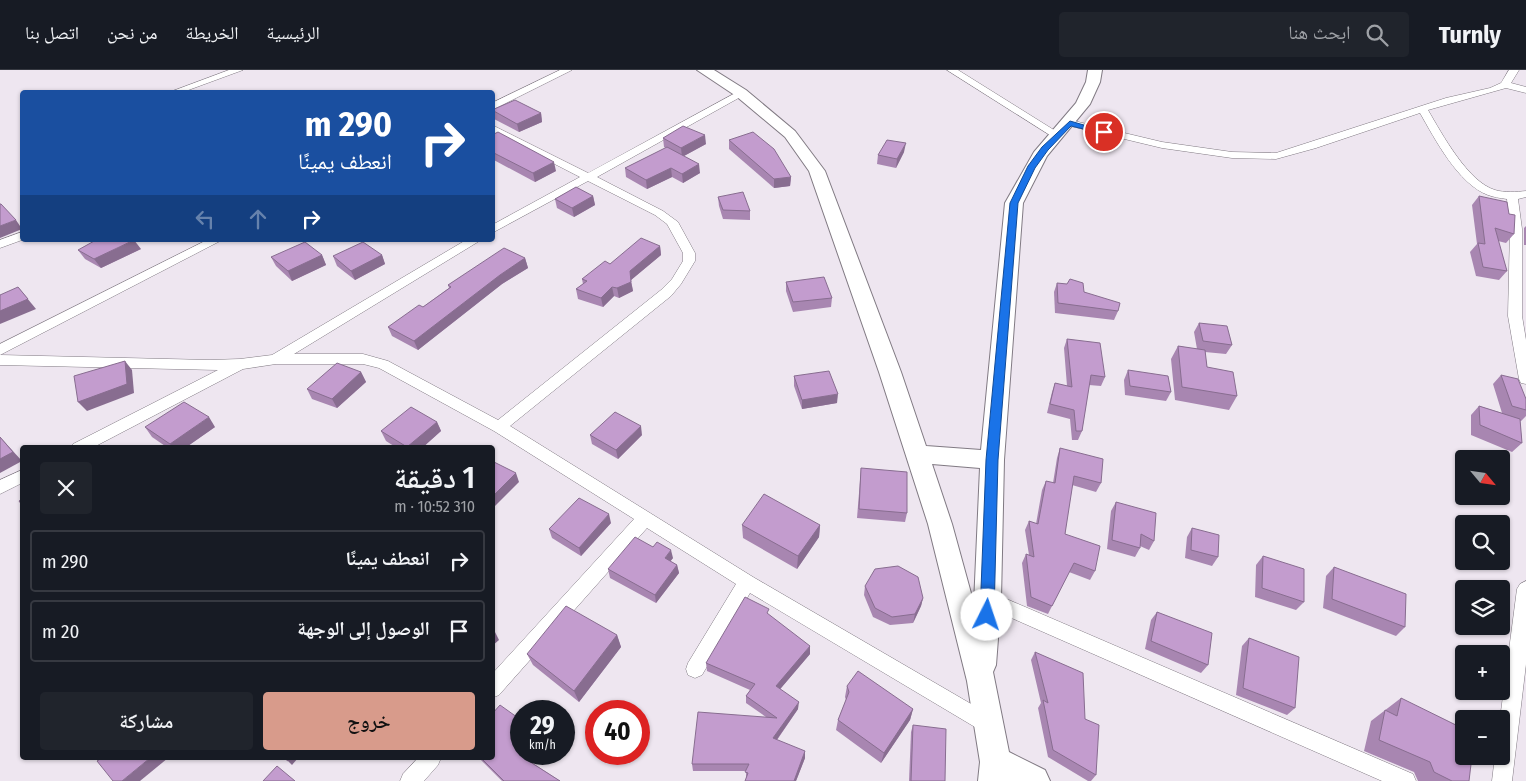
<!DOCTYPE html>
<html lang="ar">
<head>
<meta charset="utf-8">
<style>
  :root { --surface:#171b24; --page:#20242c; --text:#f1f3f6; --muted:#9ea1a6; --line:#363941; --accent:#d89b8b }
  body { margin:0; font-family:"Fira Sans Condensed","Noto Naskh Arabic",sans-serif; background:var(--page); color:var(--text); direction:rtl; height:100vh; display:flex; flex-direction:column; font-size:19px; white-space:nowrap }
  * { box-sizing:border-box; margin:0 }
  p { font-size:16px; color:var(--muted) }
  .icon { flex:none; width:28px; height:28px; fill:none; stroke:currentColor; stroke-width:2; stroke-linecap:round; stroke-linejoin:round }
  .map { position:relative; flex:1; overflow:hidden; direction:ltr }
  .drawer { position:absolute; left:20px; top:375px; width:475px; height:315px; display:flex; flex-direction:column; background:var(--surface); border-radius:5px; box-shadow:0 1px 4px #0004; direction:rtl }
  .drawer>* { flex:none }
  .top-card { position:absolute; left:20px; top:20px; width:475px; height:152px; border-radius:5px; box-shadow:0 1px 4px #0004; direction:rtl; background:#1a4fa0; color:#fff; overflow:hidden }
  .needle { width:32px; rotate:119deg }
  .controls { position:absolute; left:1455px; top:380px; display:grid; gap:10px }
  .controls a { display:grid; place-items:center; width:55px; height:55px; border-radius:5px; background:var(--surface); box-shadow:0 1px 4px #0004; font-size:25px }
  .speed { position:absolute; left:510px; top:630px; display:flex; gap:10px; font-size:25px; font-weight:700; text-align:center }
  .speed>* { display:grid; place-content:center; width:65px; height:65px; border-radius:50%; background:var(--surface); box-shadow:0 1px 4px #0004; line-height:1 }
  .speed small { font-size:12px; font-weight:400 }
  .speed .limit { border:8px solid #d22; background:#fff; color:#111 }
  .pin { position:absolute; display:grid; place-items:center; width:42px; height:42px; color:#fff; margin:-21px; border:2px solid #fff; border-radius:50%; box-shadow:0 1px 5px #0007 }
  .me { position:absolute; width:55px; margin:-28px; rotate:4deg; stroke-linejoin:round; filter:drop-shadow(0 0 4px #0008) }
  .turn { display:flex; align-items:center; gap:18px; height:105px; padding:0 20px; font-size:22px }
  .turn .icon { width:65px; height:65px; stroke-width:2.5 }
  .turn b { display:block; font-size:35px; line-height:42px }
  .lanes { display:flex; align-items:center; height:48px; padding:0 20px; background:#0003; justify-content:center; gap:25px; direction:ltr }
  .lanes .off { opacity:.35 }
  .round { display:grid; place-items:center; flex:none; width:52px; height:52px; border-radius:5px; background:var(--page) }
  .head { display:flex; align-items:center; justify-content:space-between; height:85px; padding:0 20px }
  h1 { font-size:30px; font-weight:600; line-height:38px }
  .primary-button { display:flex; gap:10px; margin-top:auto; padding:10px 20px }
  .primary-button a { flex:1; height:58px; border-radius:5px; background:var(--accent); color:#111; font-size:20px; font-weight:600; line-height:58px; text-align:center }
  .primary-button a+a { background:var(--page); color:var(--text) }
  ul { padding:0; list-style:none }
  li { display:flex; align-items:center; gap:15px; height:62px; margin:0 10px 8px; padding:0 10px; border:2px solid var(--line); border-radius:5px }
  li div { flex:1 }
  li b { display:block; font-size:19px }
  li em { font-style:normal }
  header { display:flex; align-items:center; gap:30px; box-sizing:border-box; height:70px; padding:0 25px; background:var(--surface); border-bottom:1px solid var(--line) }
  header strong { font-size:24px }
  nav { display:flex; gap:28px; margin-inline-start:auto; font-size:18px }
  .search { width:350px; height:45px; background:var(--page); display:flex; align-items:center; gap:12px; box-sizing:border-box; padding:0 18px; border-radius:5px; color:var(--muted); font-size:19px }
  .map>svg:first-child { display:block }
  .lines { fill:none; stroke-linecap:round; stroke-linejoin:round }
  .street-casing { stroke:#817a83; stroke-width:1 }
  .secondary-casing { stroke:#817a83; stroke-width:2 }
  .street { fill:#fff; fill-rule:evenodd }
  .secondary { fill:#fff; fill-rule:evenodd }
  .wall { fill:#a886b1 }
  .shaded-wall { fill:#886d90 }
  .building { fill:#c39cce; stroke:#886d90 }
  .route { fill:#1a73e8; stroke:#114b97 }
</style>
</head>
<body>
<header>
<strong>Turnly</strong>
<div class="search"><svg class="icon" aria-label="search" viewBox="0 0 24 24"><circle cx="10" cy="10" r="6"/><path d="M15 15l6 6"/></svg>ابحث هنا</div>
<nav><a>الرئيسية</a><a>الخريطة</a><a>من نحن</a><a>اتصل بنا</a></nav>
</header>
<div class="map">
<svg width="1526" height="711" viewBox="0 0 1526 711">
  <rect width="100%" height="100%" fill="#eee6f0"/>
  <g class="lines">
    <g class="street-casing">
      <g id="street">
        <polygon points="229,0 243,0 183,22 170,22"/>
        <polygon points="560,0 572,0 492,40 492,33"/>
        <polygon points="947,0 958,0 1062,65 1061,67 1053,67"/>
        <path d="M1509,0H1519L1511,13L1526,17V23L1506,18L1428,40C1442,64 1468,112 1495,120C1505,123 1516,122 1526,121V127L1518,129L1522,159V246L1526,270V314L1521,313L1519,309L1508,246L1510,159L1507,129C1500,128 1493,127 1488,125C1458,114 1435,69 1420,43L1316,78L1276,89L1232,88L1162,78L1066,55L1065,53L1070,50L1162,72L1232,82L1276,83L1446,28L1490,18L1501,13Z"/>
        <polygon points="741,20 746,23 744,25 597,107 663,141 678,152 695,183 695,191 681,214 671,226 510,356 753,507 997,649 1000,656 997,663 990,666 750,523 702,605 695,608 688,605 686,599 688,593 736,514 647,458 499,625 492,628 492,604 634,449 494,361 379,298 363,294 276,294 243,299 92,378 71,378 73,374 218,300 0,295 0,285 210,290 240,289 272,285 466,170 481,170 294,284 363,284 388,291 498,350 661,220 672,209 683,191 683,183 667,154 655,145 588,111 492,163 492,155 580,107 492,62 492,55 588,103"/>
        <polygon points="22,162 22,170 0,178 0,170"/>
        <polygon points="207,170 222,170 0,285 0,274"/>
        <polygon points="22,400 22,413 0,424 0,410"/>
        <polygon points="1526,511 1526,594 1512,711 1492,711 1495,686 1501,686 1500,649 1517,519 1520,514"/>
        <polygon points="988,521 1413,704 1416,711 1382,711 982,535 979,529 982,523"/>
        <polygon points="418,688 441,688 438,695 424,711 400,711 403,704"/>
      </g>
    </g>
    <g class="secondary-casing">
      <path id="secondary" d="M697,0H714L746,20L795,61L825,101L901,302L926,376L981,380L1005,133L1034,82L1076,33L1086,12L1088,0H1102L1100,12L1090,34L1047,86L1023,133L1004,390L1001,529L996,595L993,602L1009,682L1045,700L1050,711H978L980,692L967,611L928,454L879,302L809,101L785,67L736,26ZM932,394L980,398L974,534L952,454Z"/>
    </g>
    <use href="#street" class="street"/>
    <use href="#secondary" class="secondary"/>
  </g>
  <g class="wall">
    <polygon points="492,40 541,43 542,52 519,62 494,49"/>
    <polygon points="492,65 556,101 535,112 492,89"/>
    <polygon points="663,68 706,74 684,86 700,103 683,113 672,107 647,119 626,107 625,98 666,78 664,77"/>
    <polygon points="729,70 791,107 790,116 774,118 729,79"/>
    <polygon points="904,82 896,98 877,94 878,85"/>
    <polygon points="593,126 595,135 574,147 557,138 555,129"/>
    <polygon points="1479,126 1514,164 1506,173 1498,171 1507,201 1499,210 1476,206 1470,182 1477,174 1472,135"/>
    <polygon points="718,127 750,141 750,150 723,149 719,136"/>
    <polygon points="1526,156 1526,175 1524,175 1524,158"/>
    <polygon points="660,176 661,185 631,210 633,221 619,228 614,226 603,237 578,229 576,219 583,214 582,209 610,194"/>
    <polygon points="141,179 101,198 85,189 78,180"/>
    <polygon points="322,185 326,195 292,211 276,196 271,187"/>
    <polygon points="382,185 385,194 355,210 337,196 333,186"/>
    <polygon points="525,188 528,198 502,214 418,280 392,266 388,257 423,237 449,218 448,215"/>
    <polygon points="786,212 832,228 831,237 793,242 786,221"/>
    <polygon points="1057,213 1084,222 1118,241 1114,250 1055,243 1054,222"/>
    <polygon points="1199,253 1232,275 1226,284 1205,282 1207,297 1237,326 1229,340 1175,330 1171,289 1178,276 1197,279 1194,262"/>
    <polygon points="1067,269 1105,307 1101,316 1089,315 1082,361 1078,370 1072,370 1070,349 1047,343 1052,322 1055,313 1067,316 1064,278"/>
    <polygon points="1128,300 1171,322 1166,331 1125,325 1124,310"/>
    <polygon points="361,302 366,312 337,338 312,329 307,319"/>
    <polygon points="1501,305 1526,329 1526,346 1521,351 1520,351 1522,373 1512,382 1471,365 1471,345 1479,336 1502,343 1493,314"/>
    <polygon points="794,306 837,333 802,339 794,316"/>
    <polygon points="437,352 441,361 422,378 397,378 386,371 381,361"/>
    <polygon points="145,357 215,357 185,378 168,378 152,367"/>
    <polygon points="590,365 642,365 618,389 592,374"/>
    <polygon points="1060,378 1101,413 1096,422 1072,415 1065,464 1095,501 1090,510 1069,502 1048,544 1027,536 1022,493 1026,484 1029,485 1025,460 1029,451 1036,454 1042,420 1046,411 1053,413 1057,388"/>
    <polygon points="861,398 907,443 905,452 857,448"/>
    <polygon points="1116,432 1154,471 1149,480 1140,476 1140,478 1135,487 1107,479 1111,441"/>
    <polygon points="611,453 581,486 552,468 549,459"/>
    <polygon points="742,455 820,455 819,467 797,499 743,468"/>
    <polygon points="1192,458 1218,487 1212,496 1185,488 1187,467"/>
    <polygon points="1263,486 1304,532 1296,540 1255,527 1256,495"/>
    <polygon points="673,488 670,491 677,495 679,503 656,533 610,508 608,499"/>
    <polygon points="1334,497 1405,557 1396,566 1323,538 1326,506"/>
    <polygon points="865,516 923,528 921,536 913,553 890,555 873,547 864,525"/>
    <polygon points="1157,542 1208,595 1201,603 1145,579 1151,550"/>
    <polygon points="769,545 810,584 780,619 798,639 777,670 805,688 796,711 745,711 746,709 746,701 693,701 692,694 766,647 746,633 746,626 750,620 707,601 706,593"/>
    <polygon points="617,565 621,577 579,632 533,595 527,584"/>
    <polygon points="1249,568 1295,638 1287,645 1236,625 1242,576"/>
    <polygon points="1035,582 1085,649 1096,705 1091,711 1088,711 1048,687 1038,638 1041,633 1031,590"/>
    <polygon points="847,616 913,639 910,650 881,693 836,660 838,650 846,630 845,627"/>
    <polygon points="1401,628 1469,711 1418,711 1414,702 1364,681 1371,651"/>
    <polygon points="913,655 945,711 909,711 911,662"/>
    <polygon points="521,684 537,684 531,692 560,711 502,711 479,688 492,688"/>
  </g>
  <g class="shaded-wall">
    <polygon points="541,43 542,52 519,62 517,54"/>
    <polygon points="705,65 706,74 682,87 681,78"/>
    <polygon points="906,73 904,82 896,98 897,89"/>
    <polygon points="554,92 556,101 535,112 533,103"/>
    <polygon points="699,94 700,103 683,113 682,104"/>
    <polygon points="671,98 672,107 647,119 646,110"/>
    <polygon points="791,107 790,116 774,118 774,109"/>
    <polygon points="593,126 595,135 574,147 572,138"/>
    <polygon points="16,150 22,159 0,168 0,156"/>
    <polygon points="134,170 141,179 101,198 94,189"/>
    <polygon points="660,176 661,185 631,210 630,201"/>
    <polygon points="322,185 326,195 292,211 288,201"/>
    <polygon points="382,185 385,194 355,210 351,201"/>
    <polygon points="525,188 528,198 502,214 418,280 414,271 500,205"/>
    <polygon points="631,212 633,221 619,228 617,218"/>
    <polygon points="18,217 36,239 0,254 0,241"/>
    <polygon points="612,217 614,226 603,237 601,228"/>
    <polygon points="125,291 132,300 134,323 87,341 78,332"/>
    <polygon points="361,302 366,312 337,338 332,329"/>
    <polygon points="838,324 837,333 802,339 802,330"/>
    <polygon points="209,347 215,357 185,378 172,378 170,374"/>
    <polygon points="437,352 441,361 422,378 407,378 407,377"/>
    <polygon points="641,356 642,365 618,389 616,380"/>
    <polygon points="0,367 22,391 0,403"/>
    <polygon points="516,403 519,412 492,439 492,427"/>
    <polygon points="609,444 611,453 581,486 579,478"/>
    <polygon points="820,455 819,467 797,499 798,486"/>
    <polygon points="671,480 673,488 666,497 665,488"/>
    <polygon points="677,495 679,503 656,533 655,525"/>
    <polygon points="923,528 921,536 913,553 915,544"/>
    <polygon points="495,562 499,570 492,576 492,564"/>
    <polygon points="617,565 621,577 579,632 574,621"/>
    <polygon points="810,576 810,584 776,624 776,616"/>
    <polygon points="799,632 798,639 773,675 773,668"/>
    <polygon points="913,639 910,650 881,693 884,683"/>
    <polygon points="805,681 805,688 796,711 794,711"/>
    <polygon points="528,684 537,684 528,695 524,688"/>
    <polygon points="150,688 168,688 140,711 122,711"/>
    <polygon points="291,688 298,688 292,695 288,691"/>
  </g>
  <g class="building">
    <polygon points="515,30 541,43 517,54 492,40"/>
    <polygon points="683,56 705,65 681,78 663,68"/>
    <polygon points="498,62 554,92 533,103 492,82 492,65"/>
    <polygon points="753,62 774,79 791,107 774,109 729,70"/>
    <polygon points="887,70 906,73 897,89 878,85"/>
    <polygon points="667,77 699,94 682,104 671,98 646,110 625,98"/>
    <polygon points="576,117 593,126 572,138 555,129"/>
    <polygon points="743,122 750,141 723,140 718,127"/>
    <polygon points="1479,126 1507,132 1509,144 1515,145 1514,164 1495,158 1507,201 1483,197 1478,173 1485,174"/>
    <polygon points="0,134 1,134 16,150 0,156"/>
    <polygon points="641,168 660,176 630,201 631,212 617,218 612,217 601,228 576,219 587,211 582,209 605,191 610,194"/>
    <polygon points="96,170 134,170 94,189 78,180"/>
    <polygon points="305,172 322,185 288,201 271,187"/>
    <polygon points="363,172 382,185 351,201 333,186"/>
    <polygon points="504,178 525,188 500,205 414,271 388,257 419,235 423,237 451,217 448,215"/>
    <polygon points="824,207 832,228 793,232 786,212"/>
    <polygon points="1070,209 1083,213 1084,222 1120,233 1118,241 1058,233 1057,213 1067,214"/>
    <polygon points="18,217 28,229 0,241 0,225"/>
    <polygon points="1199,253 1227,256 1232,275 1203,271"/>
    <polygon points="1067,269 1100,273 1105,307 1091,305 1082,361 1076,361 1074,340 1050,334 1055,313 1072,317"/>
    <polygon points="1178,276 1205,280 1207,297 1233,302 1237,326 1182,317"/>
    <polygon points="125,291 127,314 78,332 74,306"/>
    <polygon points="337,293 361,302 332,329 307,319"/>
    <polygon points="1128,300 1168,306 1171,322 1130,316"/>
    <polygon points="829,301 838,324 802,330 794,306"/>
    <polygon points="1501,305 1518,309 1526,329 1526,340 1512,336"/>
    <polygon points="184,332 209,347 170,374 145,357"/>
    <polygon points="1479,336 1520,349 1522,373 1480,355"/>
    <polygon points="411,337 437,352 407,377 381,361"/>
    <polygon points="615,342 641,356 616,380 590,365"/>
    <polygon points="0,367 13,382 0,389"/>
    <polygon points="1060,378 1103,389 1101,413 1074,406 1065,464 1100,476 1095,501 1074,493 1052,536 1031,527 1026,484 1034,487 1029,451 1038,454 1046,411 1055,413"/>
    <polygon points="492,391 516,403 492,427"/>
    <polygon points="861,398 907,402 907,443 859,439"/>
    <polygon points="764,424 820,455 798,486 742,455"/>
    <polygon points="579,428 609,444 579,478 549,459"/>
    <polygon points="22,429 22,435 19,431"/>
    <polygon points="1116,432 1156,443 1154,471 1141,464 1140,478 1112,470"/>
    <polygon points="1192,458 1219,465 1218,487 1191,480"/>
    <polygon points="635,467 653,477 657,472 671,480 665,488 677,495 655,525 608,499"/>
    <polygon points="1263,486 1304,499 1304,532 1262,518"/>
    <polygon points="898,496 918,507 923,528 915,544 892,547 875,538 865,516 875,499"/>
    <polygon points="1334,497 1406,524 1405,557 1332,529"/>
    <polygon points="745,527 769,539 767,543 810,576 776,616 799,632 773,668 805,681 794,711 745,711 748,703 745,702 749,694 692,694 698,642 777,648 746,626 755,614 706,593"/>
    <polygon points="566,536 617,565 574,621 527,584"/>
    <polygon points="1157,542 1212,563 1208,595 1151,571"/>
    <polygon points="1249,568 1299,587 1295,638 1243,618"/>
    <polygon points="1035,582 1083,603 1085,649 1099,655 1096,705 1053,680 1043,630 1048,633"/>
    <polygon points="858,601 913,639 884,683 838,650 849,622 847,616"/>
    <polygon points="1401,628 1464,659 1464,686 1472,686 1469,711 1452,711 1434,702 1430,692 1379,670 1385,640 1397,646"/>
    <polygon points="500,635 521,650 521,684 528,684 524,688 560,711 504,711 481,688 492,688 492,644"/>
    <polygon points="913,655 946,659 945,711 911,711"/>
    <polygon points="102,688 150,688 122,711 113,711 97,691"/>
    <polygon points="284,688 291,688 288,691"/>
    <polygon points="277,696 295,711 263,711"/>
  </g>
  <polygon class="route" points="1070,51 1108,62 1104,64 1071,56 1048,80 1035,98 1018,133 998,390 994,545 992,549 987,551 982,549 980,545 986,390 1010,133 1028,96 1042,77"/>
</svg>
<div class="controls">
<a><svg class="needle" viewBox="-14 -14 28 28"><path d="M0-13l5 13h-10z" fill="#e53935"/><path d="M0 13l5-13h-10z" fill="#9ea1a6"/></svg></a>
<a><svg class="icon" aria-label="search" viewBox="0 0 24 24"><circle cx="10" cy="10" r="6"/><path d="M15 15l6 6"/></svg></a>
<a><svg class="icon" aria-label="layers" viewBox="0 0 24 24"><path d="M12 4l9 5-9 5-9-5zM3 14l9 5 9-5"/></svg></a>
<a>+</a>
<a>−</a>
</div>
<div class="speed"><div>29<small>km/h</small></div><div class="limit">40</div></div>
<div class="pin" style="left:1104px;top:62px;background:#d93025"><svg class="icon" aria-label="arrive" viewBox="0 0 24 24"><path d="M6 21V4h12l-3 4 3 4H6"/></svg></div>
<svg class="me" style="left:987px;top:545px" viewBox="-20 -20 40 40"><circle r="19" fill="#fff"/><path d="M0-13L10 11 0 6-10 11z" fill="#1a73e8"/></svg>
<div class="top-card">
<div class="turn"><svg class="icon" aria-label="right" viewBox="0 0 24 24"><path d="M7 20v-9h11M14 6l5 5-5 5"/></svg><div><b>290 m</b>انعطف يمينًا</div></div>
<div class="lanes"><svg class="icon off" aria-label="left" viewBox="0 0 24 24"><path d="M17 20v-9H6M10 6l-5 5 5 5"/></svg><svg class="icon off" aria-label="ahead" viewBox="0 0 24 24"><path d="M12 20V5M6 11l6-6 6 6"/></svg><svg class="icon" aria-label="right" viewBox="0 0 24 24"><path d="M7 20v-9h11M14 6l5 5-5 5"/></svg></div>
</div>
<section class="drawer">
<div class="head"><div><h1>1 دقيقة</h1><p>310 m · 10:52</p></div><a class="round"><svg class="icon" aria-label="close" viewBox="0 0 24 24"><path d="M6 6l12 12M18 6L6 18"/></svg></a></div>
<ul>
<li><svg class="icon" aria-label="right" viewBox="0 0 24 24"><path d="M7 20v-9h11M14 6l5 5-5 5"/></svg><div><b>انعطف يمينًا</b></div><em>290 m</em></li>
<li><svg class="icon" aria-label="arrive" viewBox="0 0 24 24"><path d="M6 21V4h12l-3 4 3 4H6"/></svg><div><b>الوصول إلى الوجهة</b></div><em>20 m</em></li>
</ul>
<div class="primary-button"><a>خروج</a><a>مشاركة</a></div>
</section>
</div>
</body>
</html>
